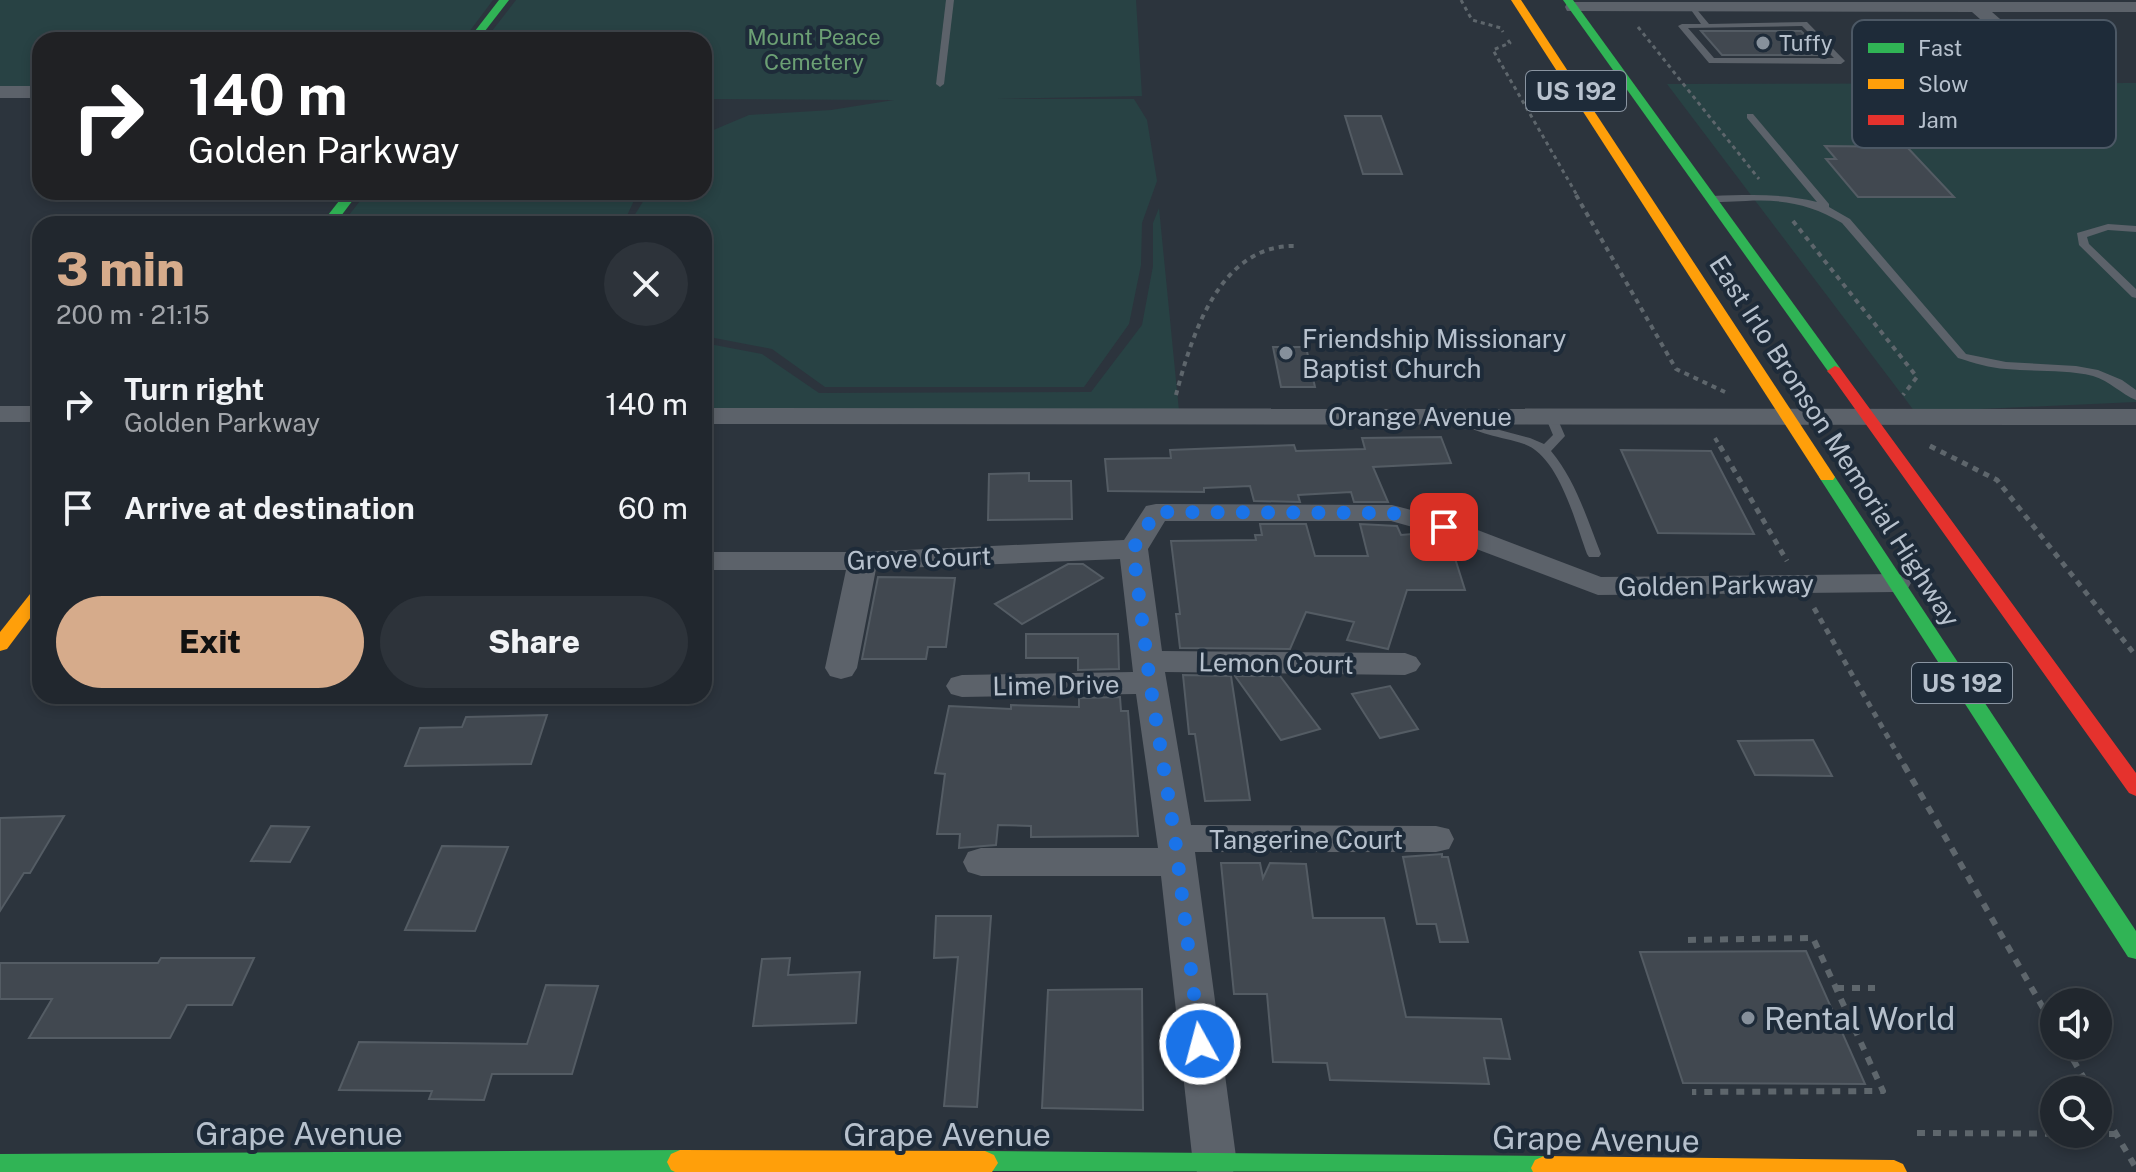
<!DOCTYPE html>
<html lang="en">
<head>
<meta charset="utf-8">
<style>
  :root { --surface:#21272e; --page:#2d333a; --text:#f1f3f6; --muted:#a2a5aa; --line:#3e444a; --accent:#d6ab8b }
  body { margin:0; font-family:"Public Sans",sans-serif; background:var(--page); color:var(--text); height:100vh; display:flex; flex-direction:column; font-size:30px; white-space:nowrap }
  * { box-sizing:border-box; margin:0 }
  p { font-size:26px; color:var(--muted) }
  .icon { flex:none; width:44px; height:44px; fill:none; stroke:currentColor; stroke-width:2; stroke-linecap:round; stroke-linejoin:round }
  .map { position:relative; flex:1; overflow:hidden }
  .drawer { position:absolute; left:32px; top:216px; width:680px; height:488px; display:flex; flex-direction:column; background:var(--surface); border-radius:24px; box-shadow:0 4px 12px #0003,0 0 0 2px var(--line) }
  .drawer>* { flex:none }
  .guide { position:absolute; left:32px; top:32px; width:680px; height:168px; border-radius:24px; box-shadow:0 4px 12px #0003,0 0 0 2px var(--line); background:#202124; color:#fff; overflow:hidden }
  .fabs { position:absolute; left:2040px; top:988px; display:grid; gap:16px }
  .fabs a { display:grid; place-items:center; width:72px; height:72px; border-radius:50%; background:var(--surface); box-shadow:0 4px 12px #0003,0 0 0 2px var(--line); font-size:40px }
  .pin { position:absolute; display:grid; place-items:center; width:68px; height:68px; color:#fff; margin:-34px; border-radius:16px; box-shadow:0 4px 12px #0006 }
  .me { position:absolute; width:88px; margin:-44px; rotate:353deg; stroke-linejoin:round; filter:drop-shadow(0 0 6px #0008) }
  .turn { display:flex; align-items:center; gap:28px; height:168px; padding:0 24px; font-size:36px }
  .turn .icon { width:104px; height:104px; stroke-width:2.5 }
  .turn b { display:block; font-size:56px; line-height:68px }
  .round { display:grid; place-items:center; flex:none; width:84px; height:84px; border-radius:42px; background:var(--page) }
  .summary { display:flex; align-items:center; justify-content:space-between; height:136px; padding:0 24px }
  h1 { font-size:48px; font-weight:800; line-height:60px; color:var(--accent) }
  .cta { display:flex; gap:16px; margin-top:auto; padding:16px 24px }
  .cta a { flex:1; height:92px; border-radius:48px; background:var(--accent); color:#111; font-size:32px; font-weight:800; line-height:92px; text-align:center }
  .cta a+a { background:var(--page); color:var(--text) }
  ul { padding:0; list-style:none }
  li { display:flex; align-items:center; gap:24px; height:104px; padding:0 24px }
  li div { flex:1 }
  li b { display:block; font-size:30px }
  li em { font-style:normal }
  .map>svg:first-child { display:block }
  .green { fill:#284244 }
  .building { fill:#414850; stroke:#545c64; stroke-width:2 }
  .lines { fill:none; stroke-linecap:round; stroke-linejoin:round }
  .path-far3 { stroke:#5e666c; stroke-width:3; stroke-dasharray:4 4; stroke-linecap:butt }
  .path-far2 { stroke:#5e666c; stroke-width:4; stroke-dasharray:5 5; stroke-linecap:butt }
  .path-far1 { stroke:#5e666c; stroke-width:5; stroke-dasharray:6 6; stroke-linecap:butt }
  .path { stroke:#5e666c; stroke-width:6; stroke-dasharray:8 8; stroke-linecap:butt }
  .lane { fill:#5c626a; fill-rule:evenodd }
  .street { fill:#5c626a; fill-rule:evenodd }
  .fast { fill:#30b455; fill-rule:evenodd }
  .slow { fill:#ff9f0a; fill-rule:evenodd }
  .jam { fill:#e5322d; fill-rule:evenodd }
  .route { stroke:#1a73e8; stroke-width:14; stroke-dasharray:0 25.2 }
  .poi-dot { fill:#86909b; stroke:#1e2b39; stroke-width:3 }
  .labels { text-anchor:middle; dominant-baseline:central; stroke-width:8; stroke-linejoin:round; paint-order:stroke }
  .far-park-label { font-size:22px; fill:#6ca074; stroke:#1e2b39 }
  .far-poi-label { font-size:22px; fill:#b7c1cd; stroke:#1e2b39; text-anchor:start }
  .shield { fill:#1e2b39; stroke:#8994a1; stroke-width:2 }
  .shield-label { font-size:24px; font-weight:bold; fill:#b7c1cd }
  .poi-label { font-size:26px; fill:#b7c1cd; stroke:#1e2b39; text-anchor:start }
  .street-label { font-size:26px; fill:#b7c1cd; stroke:#1e2b39 }
  .near-poi-label { font-size:32px; fill:#b7c1cd; stroke:#1e2b39; text-anchor:start }
  .near-street-label { font-size:32px; fill:#b7c1cd; stroke:#1e2b39 }
  .key { fill:#1e2b39; stroke:#4c5865; stroke-width:2 }
  .key-label { font-size:22px; fill:#b7c1cd }
</style>
</head>
<body>
<div class="map">
<svg width="2136" height="1172" viewBox="0 0 2136 1172">
  <rect width="100%" height="100%" fill="#2c343d"/>
  <g class="green">
    <polygon points="0,0 493,0 463,40 40,40 40,86 0,86"/>
    <polygon points="516,0 1136,0 1142,96 996,99 1134,99 1147,120 1157,181 1142,223 1141,265 1129,324 1084,387 825,387 772,349 704,336 704,224 629,224 649,192 704,192 704,134 749,115 831,110 894,100 704,99 704,40 485,40"/>
    <polygon points="2136,83 2136,402 1915,412 1667,84"/>
    <polygon points="367,192 638,192 623,224 342,224"/>
    <polygon points="1159,208 1179,411 704,411 704,343 762,354 819,393 1091,392 1142,325 1153,266 1153,223"/>
  </g>
  <g class="building">
    <polygon points="1701,31 1801,31 1825,55 1722,55"/>
    <polygon points="1345,116 1381,116 1402,174 1363,174"/>
    <polygon points="1825,146 1907,147 1954,197 1858,197 1826,159 1836,159"/>
    <polygon points="1273,347 1306,347 1315,387 1281,387"/>
    <polygon points="1441,437 1451,463 1373,467 1388,502 1354,502 1351,492 1298,495 1300,502 1254,501 1250,486 1204,488 1204,492 1108,491 1105,459 1171,458 1170,450 1294,445 1296,451 1365,449 1362,438"/>
    <polygon points="1621,450 1711,451 1754,534 1658,533"/>
    <polygon points="1029,473 1029,481 1071,481 1072,519 988,520 989,474"/>
    <polygon points="1260,524 1306,524 1315,556 1368,556 1360,524 1397,526 1401,535 1412,534 1415,544 1437,544 1453,552 1465,590 1407,590 1388,649 1347,640 1354,622 1306,612 1290,649 1180,648 1176,614 1180,614 1171,541 1256,540 1255,535 1262,535"/>
    <polygon points="1068,564 1083,564 1103,578 1022,624 995,604"/>
    <polygon points="878,577 955,578 946,647 928,647 926,659 862,659"/>
    <polygon points="1026,634 1118,634 1119,669 1078,670 1078,658 1026,658"/>
    <polygon points="1183,675 1231,676 1250,800 1205,801 1195,734 1189,734"/>
    <polygon points="1235,676 1280,676 1320,729 1281,740"/>
    <polygon points="1390,686 1418,729 1380,738 1352,694"/>
    <polygon points="1120,697 1121,711 1128,711 1138,836 1031,837 1031,826 998,825 996,845 959,848 960,834 937,834 945,774 935,773 949,706 1011,709 1011,705 1079,707 1079,698"/>
    <polygon points="547,715 531,764 405,766 420,728 462,727 466,717"/>
    <polygon points="1813,740 1832,776 1755,775 1738,741"/>
    <polygon points="64,816 30,873 24,873 0,911 0,818"/>
    <polygon points="271,826 309,827 290,862 251,861"/>
    <polygon points="442,846 508,847 475,931 405,930"/>
    <polygon points="1442,854 1442,857 1448,857 1468,942 1440,942 1436,924 1417,924 1403,857"/>
    <polygon points="1221,863 1260,863 1263,878 1270,863 1306,864 1313,918 1384,918 1406,1017 1501,1019 1510,1059 1484,1058 1489,1084 1330,1080 1327,1063 1273,1062 1267,994 1234,994"/>
    <polygon points="936,916 991,916 977,1107 944,1106 958,957 934,958"/>
    <polygon points="1806,951 1865,1084 1683,1083 1640,952"/>
    <polygon points="161,958 254,958 232,1005 187,1005 170,1038 29,1038 52,999 0,999 0,963 158,963"/>
    <polygon points="790,958 788,975 860,972 856,1023 753,1026 762,959"/>
    <polygon points="546,985 598,986 572,1074 492,1074 484,1100 429,1099 432,1091 339,1090 359,1042 527,1044"/>
    <polygon points="1142,989 1143,1110 1042,1108 1048,990"/>
  </g>
  <g class="lines">
    <g class="path-far3">
      <polyline points="1461,0 1472,20 1501,28 1503,32"/>
      <polyline points="1638,27 1759,179"/>
      <polyline points="1508,40 1510,43 1493,50 1578,197"/>
    </g>
    <g class="path-far2">
      <polyline points="1576,195 1676,369 1725,392"/>
      <polyline points="1793,221 1917,377 1903,395"/>
      <path d="M1176,395C1192,334 1220,244 1296,246"/>
      <polyline points="1715,438 1721,448"/>
      <polyline points="1930,446 1934,448"/>
    </g>
    <g class="path-far1">
      <polyline points="1720,446 1787,561"/>
      <polyline points="1930,446 1997,480 2136,656"/>
      <polyline points="1814,608 1905,767"/>
    </g>
    <g class="path">
      <polyline points="1904,765 2054,1027"/>
      <polyline points="1688,940 1813,938 1883,1091 1692,1092"/>
      <polyline points="1836,988 1875,988"/>
      <polyline points="2065,1046 2091,1090"/>
      <polyline points="2098,1103 2136,1168"/>
      <polyline points="1917,1133 2116,1134"/>
    </g>
    <g class="lane">
      <polygon points="946,0 954,0 944,84 940,87 936,84"/>
      <path d="M1693,5L1709,24L1807,22L1845,61L1841,64L1709,63L1678,26L1682,24H1701L1689,7ZM1802,26L1834,58H1714L1688,28Z"/>
      <path d="M1747,114H1753L1829,204V207L1850,219L1966,354L2006,362L2076,366L2098,370L2122,380L2136,390V400C2121,394 2110,381 2093,376C2065,369 2035,372 2006,369C1990,368 1974,363 1958,358L1842,223C1811,204 1782,199 1746,201C1734,201 1721,203 1709,201L1707,199L1712,196C1748,195 1782,193 1817,202L1747,118Z"/>
      <polygon points="2108,224 2136,226 2136,232 2108,230 2087,237 2089,244 2136,289 2136,298 2132,297 2079,245 2077,233"/>
      <path d="M1459,412L1481,425L1530,438L1544,444L1553,435L1545,416L1551,412L1555,413L1565,436L1551,451C1576,481 1587,519 1601,554L1599,557H1589L1587,554C1575,522 1559,456 1524,444C1500,436 1476,435 1455,419L1453,416L1455,413Z"/>
    </g>
    <g class="street">
      <polygon points="1573,2 2136,2 2136,12 1992,12 2067,77 2070,81 2061,87 2055,85 1972,12 1567,11 1565,7 1567,3"/>
      <rect x="0" y="86" width="40" height="12"/>
      <rect x="0" y="406" width="40" height="16"/>
      <polygon points="704,408 2136,409 2136,425 704,424"/>
      <polygon points="1156,504 1392,505 1454,521 1601,577 1896,574 1907,576 1911,583 1907,590 1896,592 1598,595 1434,533 1391,521 1165,521 1148,549 1162,651 1405,653 1416,657 1421,664 1416,671 1405,675 1165,672 1191,825 1436,826 1449,829 1454,839 1449,849 1436,852 1195,852 1237,1164 1233,1172 1197,1172 1193,1164 1161,876 981,876 968,872 963,862 968,852 981,848 1158,848 1136,694 962,697 951,694 946,686 951,678 962,675 1133,672 1120,559 876,569 857,668 852,676 841,679 830,676 825,668 846,570 704,570 704,552 863,552 1124,540 1146,506"/>
    </g>
    <g class="fast">
      <polygon points="499,0 509,0 478,40 468,40"/>
      <polygon points="1563,0 1573,0 1840,368 1840,374 1830,374"/>
      <polygon points="346,192 359,192 335,224 321,224"/>
      <polygon points="1827,472 1835,477 2136,931 2136,959 2128,957 1819,477"/>
      <polygon points="680,1150 689,1154 693,1162 689,1170 685,1172 0,1172 0,1154"/>
      <polygon points="985,1151 1544,1156 1553,1160 1557,1168 1555,1172 976,1171 972,1163 976,1155"/>
    </g>
    <g class="slow">
      <polygon points="1511,0 1521,0 1835,477 1833,480 1821,480 1819,477"/>
      <polygon points="40,587 40,605 7,649 0,651 0,632 34,589"/>
      <polygon points="680,1150 985,1151 994,1155 998,1163 992,1172 675,1172 671,1170 667,1162 671,1154"/>
      <polygon points="1544,1156 1894,1160 1903,1164 1907,1172 1533,1172 1531,1168 1535,1160"/>
    </g>
    <polygon class="jam" points="1835,366 1840,368 2136,773 2136,796 2129,793 1830,374 1827,371"/>
  </g>
  <g class="lines">
    <polyline class="route" points="1200,1044 1175,838 1150,683 1133,549 1156,512 1392,513 1444,527"/>
  </g>
  <g class="poi-dot">
    <circle cx="1763" cy="43" r="8"/>
    <circle cx="1286" cy="353" r="8"/>
    <circle cx="1748" cy="1018" r="8"/>
  </g>
  <g class="labels">
    <g class="far-park-label">
      <text x="814" y="37">Mount Peace<tspan x="814" dy="25">Cemetery</tspan></text>
    </g>
    <g class="far-poi-label">
      <text x="1779" y="43">Tuffy</text>
    </g>
    <g class="shield">
      <rect x="1526" y="71" width="100" height="40" rx="6"/>
      <rect x="1912" y="663" width="100" height="40" rx="6"/>
    </g>
    <g class="shield-label">
      <text x="1576" y="91">US 192</text>
      <text x="1962" y="683">US 192</text>
    </g>
    <g class="poi-label">
      <text x="1302" y="338">Friendship Missionary<tspan x="1302" dy="30">Baptist Church</tspan></text>
    </g>
    <g class="street-label">
      <text x="1420" y="416">Orange Avenue</text>
      <text transform="translate(1835 441) rotate(57)">East Irlo Bronson Memorial Highway</text>
      <text transform="translate(919 558) rotate(-2)">Grove Court</text>
      <text transform="translate(1716 585) rotate(-1)">Golden Parkway</text>
      <text transform="translate(1276 663) rotate(1)">Lemon Court</text>
      <text transform="translate(1056 685) rotate(-1)">Lime Drive</text>
      <text x="1306" y="839">Tangerine Court</text>
    </g>
    <g class="near-poi-label">
      <text x="1764" y="1018">Rental World</text>
    </g>
    <g class="near-street-label">
      <text x="299" y="1133">Grape Avenue</text>
      <text x="947" y="1134">Grape Avenue</text>
      <text transform="translate(1596 1139) rotate(1)">Grape Avenue</text>
    </g>
  </g>
  <rect x="1852" y="20" width="264" height="128" rx="12" class="key"/>
  <rect x="1868" y="43" width="36" height="10" fill="#30b455"/>
  <rect x="1868" y="79" width="36" height="10" fill="#ff9f0a"/>
  <rect x="1868" y="115" width="36" height="10" fill="#e5322d"/>
  <g class="key-label">
    <text x="1918" y="56">Fast</text>
    <text x="1918" y="92">Slow</text>
    <text x="1918" y="128">Jam</text>
  </g>
</svg>
<div class="fabs">
<a><svg class="icon" aria-label="sound" viewBox="0 0 24 24"><path d="M4 9h4l5-4v14l-5-4H4zM17 9q2 3 0 6"/></svg></a>
<a><svg class="icon" aria-label="search" viewBox="0 0 24 24"><circle cx="10" cy="10" r="6"/><path d="M15 15l6 6"/></svg></a>
</div>
<div class="pin" style="left:1444px;top:527px;background:#d93025"><svg class="icon" aria-label="arrive" viewBox="0 0 24 24"><path d="M6 21V4h12l-3 4 3 4H6"/></svg></div>
<svg class="me" style="left:1200px;top:1044px" viewBox="-20 -20 40 40"><circle r="17" fill="#1a73e8" stroke="#fff" stroke-width="3"/><path d="M0-11L8 9 0 5-8 9z" fill="#fff"/></svg>
<div class="guide">
<div class="turn"><svg class="icon" aria-label="right" viewBox="0 0 24 24"><path d="M7 20v-9h11M14 6l5 5-5 5"/></svg><div><b>140 m</b>Golden Parkway</div></div>
</div>
<section class="drawer">
<div class="summary"><div><h1>3 min</h1><p>200 m · 21:15</p></div><a class="round"><svg class="icon" aria-label="close" viewBox="0 0 24 24"><path d="M6 6l12 12M18 6L6 18"/></svg></a></div>
<ul>
<li><svg class="icon" aria-label="right" viewBox="0 0 24 24"><path d="M7 20v-9h11M14 6l5 5-5 5"/></svg><div><b>Turn right</b><p>Golden Parkway</p></div><em>140 m</em></li>
<li><svg class="icon" aria-label="arrive" viewBox="0 0 24 24"><path d="M6 21V4h12l-3 4 3 4H6"/></svg><div><b>Arrive at destination</b></div><em>60 m</em></li>
</ul>
<div class="cta"><a>Exit</a><a>Share</a></div>
</section>
</div>
</body>
</html>
